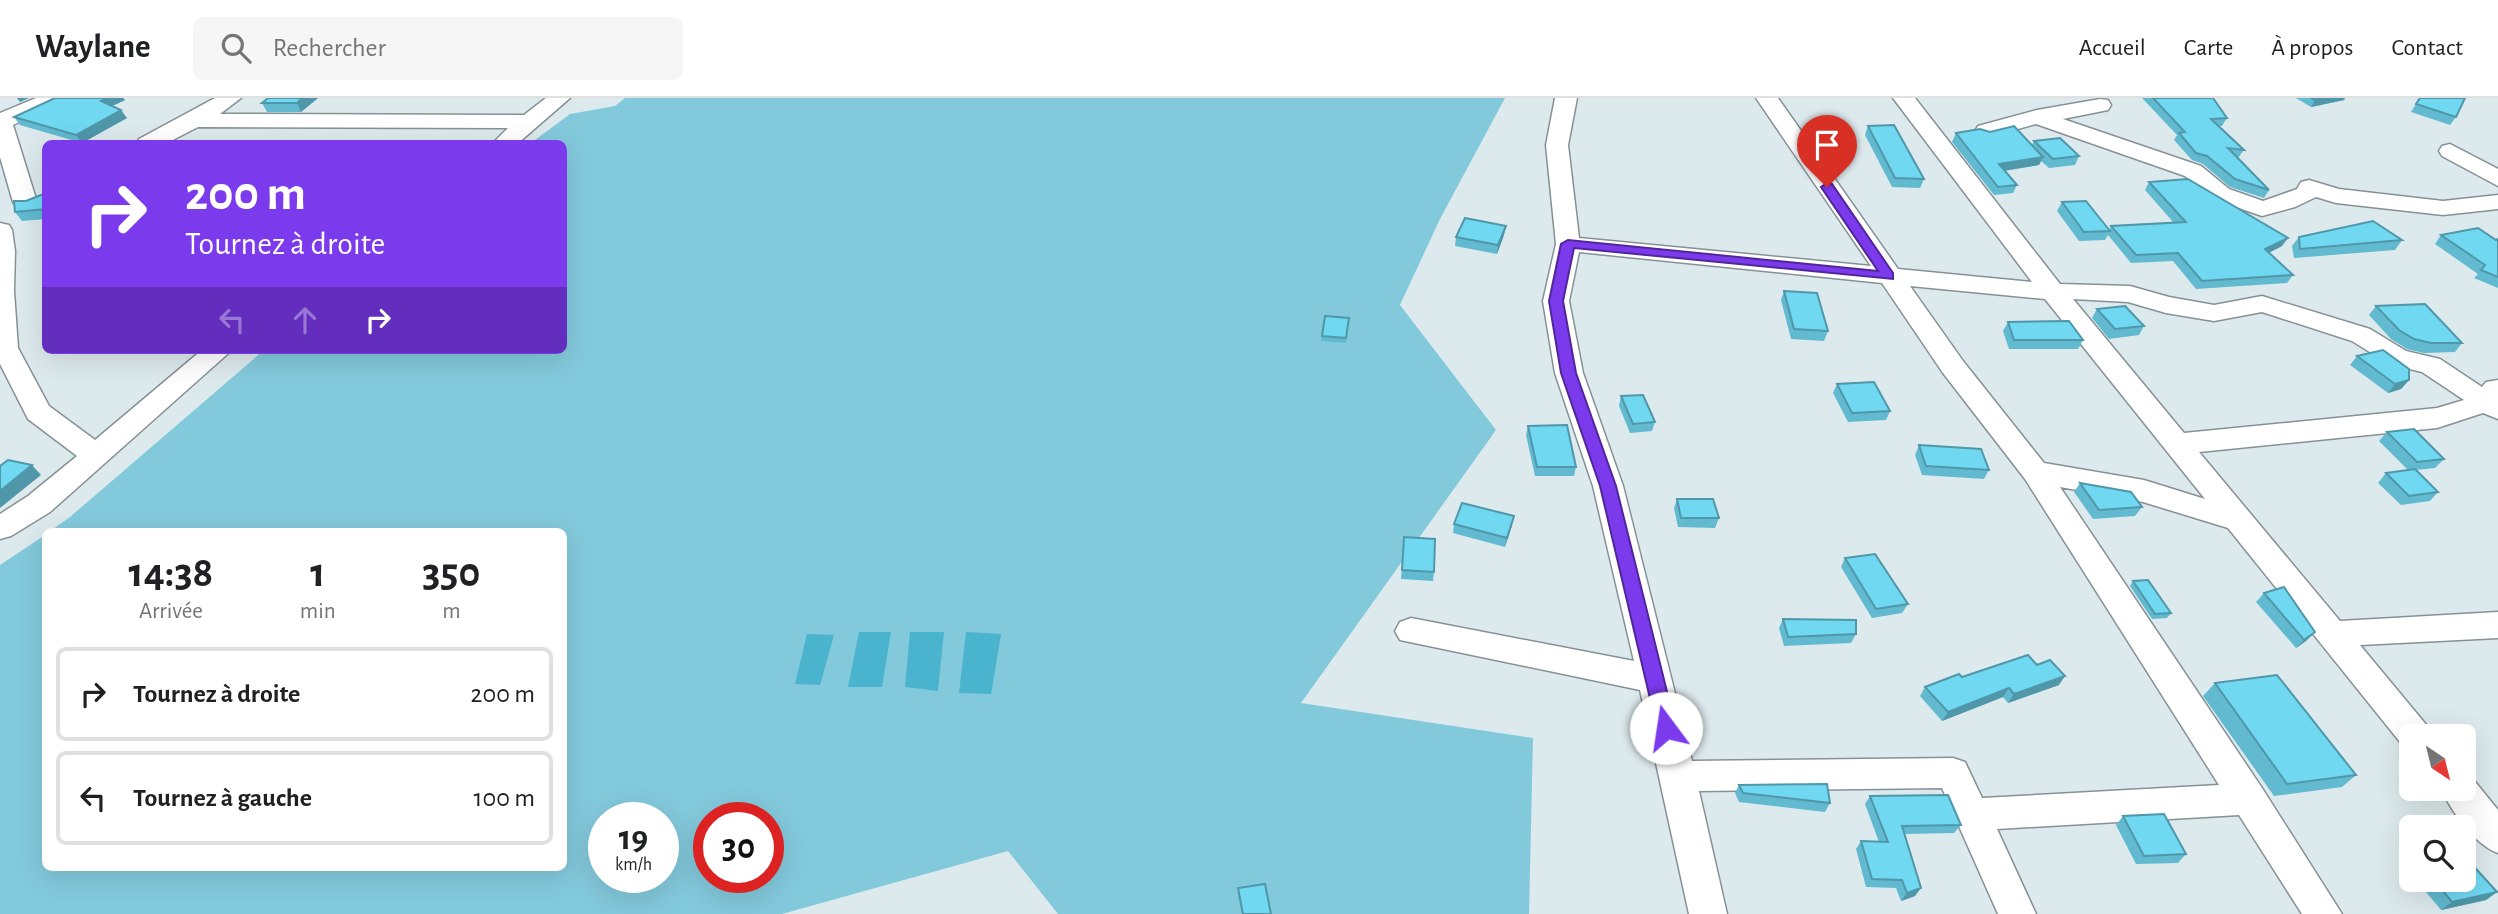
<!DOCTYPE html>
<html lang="fr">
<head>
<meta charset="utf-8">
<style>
  :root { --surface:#fff; --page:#f6f6f6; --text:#202124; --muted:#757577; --line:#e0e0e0 }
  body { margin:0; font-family:"Alegreya Sans",sans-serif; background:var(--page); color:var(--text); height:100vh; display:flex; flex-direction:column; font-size:26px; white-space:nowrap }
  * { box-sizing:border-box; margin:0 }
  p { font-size:23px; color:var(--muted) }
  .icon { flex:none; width:38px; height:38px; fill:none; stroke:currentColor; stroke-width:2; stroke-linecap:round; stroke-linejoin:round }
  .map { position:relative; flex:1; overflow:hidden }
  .side { position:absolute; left:42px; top:430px; width:525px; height:343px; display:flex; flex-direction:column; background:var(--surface); border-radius:10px; box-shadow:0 7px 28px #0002 }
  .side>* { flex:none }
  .top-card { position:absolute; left:42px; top:42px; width:525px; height:214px; border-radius:10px; box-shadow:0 7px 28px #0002; background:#7c3aed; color:#fff; overflow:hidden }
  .needle { width:46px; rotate:145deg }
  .tools { position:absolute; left:2399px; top:626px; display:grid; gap:14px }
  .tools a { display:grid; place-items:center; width:77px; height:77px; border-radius:10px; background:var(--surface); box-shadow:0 7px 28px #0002; font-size:35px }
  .speed { position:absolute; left:588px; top:704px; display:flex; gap:14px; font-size:35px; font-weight:700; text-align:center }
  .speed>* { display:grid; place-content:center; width:91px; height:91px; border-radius:50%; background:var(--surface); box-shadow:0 7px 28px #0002; line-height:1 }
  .speed small { font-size:18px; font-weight:400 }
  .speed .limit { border:10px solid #d22; background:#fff; color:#111 }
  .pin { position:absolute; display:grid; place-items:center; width:60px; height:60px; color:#fff; margin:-72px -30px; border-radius:50% 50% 50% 0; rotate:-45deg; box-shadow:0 0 7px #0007 }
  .pin .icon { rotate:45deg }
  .me { position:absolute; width:77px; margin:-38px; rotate:346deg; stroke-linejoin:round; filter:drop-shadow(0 0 5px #0008) }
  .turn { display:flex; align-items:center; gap:24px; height:147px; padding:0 28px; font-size:32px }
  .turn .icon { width:91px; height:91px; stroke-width:2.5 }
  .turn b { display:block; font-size:49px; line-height:60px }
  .lanes { display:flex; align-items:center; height:66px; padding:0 28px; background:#0003; justify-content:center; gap:35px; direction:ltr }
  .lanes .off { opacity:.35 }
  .eta { display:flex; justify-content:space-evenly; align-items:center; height:119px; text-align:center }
  .eta b { font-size:42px; font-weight:700; line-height:49px }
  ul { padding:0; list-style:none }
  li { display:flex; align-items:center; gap:21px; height:94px; margin:0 14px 10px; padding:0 14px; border:4px solid var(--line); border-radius:10px }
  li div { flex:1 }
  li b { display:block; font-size:26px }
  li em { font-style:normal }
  header { display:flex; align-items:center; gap:42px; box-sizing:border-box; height:98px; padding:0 35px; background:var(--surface); border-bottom:2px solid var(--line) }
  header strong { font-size:33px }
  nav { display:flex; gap:38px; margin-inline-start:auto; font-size:24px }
  .search { width:490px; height:63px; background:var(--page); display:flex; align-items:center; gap:18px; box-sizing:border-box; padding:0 24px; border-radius:10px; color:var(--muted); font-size:26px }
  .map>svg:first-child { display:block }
  .green { fill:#83c9dc; fill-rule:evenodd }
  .water { fill:#4ab3cd }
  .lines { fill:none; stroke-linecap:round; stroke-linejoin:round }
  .minor-casing { stroke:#869195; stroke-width:3 }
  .minor { fill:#fff; fill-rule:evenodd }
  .wall { fill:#61bad0 }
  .shaded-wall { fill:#4f97a9 }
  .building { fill:#71d8f2; stroke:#4f97a9; stroke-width:2 }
  .route { fill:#7c3aed; stroke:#51269a; stroke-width:2 }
</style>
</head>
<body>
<header>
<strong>Waylane</strong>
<div class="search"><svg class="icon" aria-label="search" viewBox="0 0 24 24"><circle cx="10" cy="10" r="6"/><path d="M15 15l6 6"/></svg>Rechercher</div>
<nav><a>Accueil</a><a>Carte</a><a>À propos</a><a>Contact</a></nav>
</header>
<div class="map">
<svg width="2498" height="816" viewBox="0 0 2498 816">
  <rect width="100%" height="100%" fill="#ddeaed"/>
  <path class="green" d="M625,0H1505L1440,121L1400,207L1496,332L1301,605L1533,640L1529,816H1058L1008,753L782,816H0V467L45,437L46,770H564V434H49L70,419L264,252H564V46L531,45L570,16L615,8ZM604,719H663V779H604ZM709,719H768V779H709Z"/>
  <g class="water">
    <polygon points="859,534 891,534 882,589 848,589"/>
    <polygon points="910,534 944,534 938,593 905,589"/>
    <polygon points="966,534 1001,536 991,596 959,595"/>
    <polygon points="807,536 834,537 820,587 795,586"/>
  </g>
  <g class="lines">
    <g class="minor-casing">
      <g id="minor">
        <polygon points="36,0 64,0 61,5 13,27 37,104 33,109 17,109 13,104 0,59 0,15"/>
        <polygon points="215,0 241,0 220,16 524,17 546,0 570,0 517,46 492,46 508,30 198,29 165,46 136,46 139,41"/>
        <path d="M1555,0H1577L1568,47L1579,140L1871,168L1756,0H1778L1898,171L2032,184L1893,0H1915L2060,186L2130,188L2169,199L2214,207L2262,198L2370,231L2406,253L2440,261L2482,289L2486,284L2498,282V321L2483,315L2437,330L2199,354L2340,523L2498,514V540L2360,547L2428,629L2433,639H2412V652L2404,649L2228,430L2143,404L2060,389L2262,690L2342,816H2302L2239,717L1997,731L2036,816H1998L1942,690L1699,693L1727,816H1689L1640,592L1400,542L1395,533L1400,524L1411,520L1634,563L1593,388L1555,275L1543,203L1556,146L1546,47ZM1579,154L1882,185L1943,275L2025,381L2219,687L1982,700L1965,664L1953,660L1692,663L1623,388L1583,275L1569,203ZM1910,188L2045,201L2205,401L2144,382L2044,365L1963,263ZM2073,201L2128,204L2166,215L2214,223L2262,214L2352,243L2389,266L2422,274L2464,302L2437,310L2184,335Z"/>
        <polygon points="2100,1 2108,2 2111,7 2108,12 2063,21 2201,68 2229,91 2263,103 2297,91 2301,84 2309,82 2339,91 2443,103 2498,97 2498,111 2443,117 2336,105 2316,99 2295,109 2262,118 2213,101 2185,78 2036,26 1986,40 1978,38 1975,33 1978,28 2037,12"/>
        <polygon points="2450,46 2498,71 2498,88 2442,58 2439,53 2442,48"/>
        <polygon points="0,125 9,127 12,132 15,153 14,193 18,250 49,308 95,342 202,252 232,252 50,414 11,438 0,441 0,416 28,398 77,358 28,321 0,266"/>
        <path d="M2464,677L2472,680L2498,712V755C2475,747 2452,714 2441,691H2464Z"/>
      </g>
    </g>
    <use href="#minor" class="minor"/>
  </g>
  <g class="wall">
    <polygon points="55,0 123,0 125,2 112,8 127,20 82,45 20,27 14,19"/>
    <polygon points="268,0 318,0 301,14 267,14 262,5"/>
    <polygon points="2142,0 2213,0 2227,20 2222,28 2218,28 2244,52 2238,60 2269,92 2264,100 2230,89 2203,66 2192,62 2174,42 2177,37"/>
    <polygon points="2296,0 2345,0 2344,2 2311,9"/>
    <polygon points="2420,0 2456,19 2450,27 2411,14"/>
    <polygon points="1868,28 1924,81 1920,90 1892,89 1865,37"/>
    <polygon points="1956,35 2032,47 2034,43 2079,58 2075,67 2049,70 2041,63 2039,67 2005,73 2017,87 2013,95 1994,97 1952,44"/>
    <polygon points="2149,84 2282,148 2269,155 2293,177 2287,185 2196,191 2173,163 2131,165 2108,137 2105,142 2079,143 2057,113 2062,104 2109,132 2111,128 2174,125 2145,92"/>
    <polygon points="46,95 46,121 22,123 15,114 26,103"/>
    <polygon points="1504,137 1497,156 1455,148 1456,139"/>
    <polygon points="2441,137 2496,142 2498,141 2498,190 2474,180 2478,176 2435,146"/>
    <polygon points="2299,139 2402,142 2395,152 2294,160 2292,148"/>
    <polygon points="1784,193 1828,233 1824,243 1791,241 1781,202"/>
    <polygon points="2376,208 2462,245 2455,254 2424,255 2407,251 2391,241 2369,217"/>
    <polygon points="2097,211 2144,228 2139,237 2109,241 2092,220"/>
    <polygon points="1349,220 1346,245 1321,243 1322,238"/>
    <polygon points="2008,224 2083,242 2078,251 2009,251 2003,233"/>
    <polygon points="2357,258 2409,282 2401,291 2388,295 2350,267"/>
    <polygon points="1837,286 1890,313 1886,322 1848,324 1833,295"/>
    <polygon points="1621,298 1655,324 1652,333 1630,335 1619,308"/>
    <polygon points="1528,328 1576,369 1574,378 1535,378 1526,337"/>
    <polygon points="2387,334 2444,361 2435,370 2416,372 2438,394 2430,403 2401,407 2378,385 2386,375 2408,372 2379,343"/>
    <polygon points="1919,347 1989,372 1984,381 1922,377 1915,357"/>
    <polygon points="2080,385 2142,409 2135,418 2093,421 2074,394"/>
    <polygon points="1677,401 1719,420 1715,430 1678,429 1674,410"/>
    <polygon points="1454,426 1512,427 1505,449 1453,435"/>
    <polygon points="1404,439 1434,474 1433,483 1401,481"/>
    <polygon points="1845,460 1908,506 1902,515 1872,520 1841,469"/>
    <polygon points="2133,483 2171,515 2167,520 2152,521 2130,488"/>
    <polygon points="2264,495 2306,543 2296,550 2256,504"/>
    <polygon points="1783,521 1856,536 1851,545 1784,548 1779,530"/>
    <polygon points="2037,567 2059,587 2008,605 2003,599 1942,623 1920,598 1925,589 1962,579"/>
    <polygon points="2215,585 2356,677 2342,689 2274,698 2203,598"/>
    <polygon points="1739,687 1830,705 1825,714 1739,704 1735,695"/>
    <polygon points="1870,698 1961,727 1954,735 1905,736 1915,798 1901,803 1896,790 1866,789 1856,751 1861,743 1879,744 1865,706"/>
    <polygon points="2123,718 2186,756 2178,765 2136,766 2116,727"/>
    <polygon points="2416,782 2464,782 2497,794 2486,802 2441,812"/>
    <polygon points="1238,790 1271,816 1242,816 1238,798"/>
  </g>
  <g class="shaded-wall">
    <polygon points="17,0 29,0 20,4"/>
    <polygon points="107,0 123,0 125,2 106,11 101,3"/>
    <polygon points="302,0 318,0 301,14 297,5"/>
    <polygon points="2326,0 2345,0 2344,2 2311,9 2315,2"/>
    <polygon points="121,12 127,20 82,45 76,37"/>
    <polygon points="2043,59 2039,67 1995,74 1999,66"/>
    <polygon points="1506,128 1504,137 1497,156 1498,147"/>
    <polygon points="2288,140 2282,148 2260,159 2265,151"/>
    <polygon points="2409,282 2401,291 2388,295 2395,286"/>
    <polygon points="32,367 41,377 0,410 0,393"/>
    <polygon points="1514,418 1512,427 1505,449 1507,440"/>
    <polygon points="2315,534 2306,543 2296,550 2304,542"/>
    <polygon points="2065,578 2059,587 2008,605 2014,596"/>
    <polygon points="2009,590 2003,599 1942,623 1948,614"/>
    <polygon points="1921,790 1915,798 1901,803 1907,795"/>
    <polygon points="2497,794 2486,802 2441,812 2452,804"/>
  </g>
  <g class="building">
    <polygon points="55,0 107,0 101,3 121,12 76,37 14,19"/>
    <polygon points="268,0 302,0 297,5 262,5"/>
    <polygon points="2153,0 2213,0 2227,20 2211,21 2244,52 2228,50 2269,92 2235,81 2207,58 2196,55 2179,35 2185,34"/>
    <polygon points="2311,0 2326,0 2315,2"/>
    <polygon points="2420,0 2465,0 2456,19 2416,6"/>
    <polygon points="1894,27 1924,81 1895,80 1868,28"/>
    <polygon points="2014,28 2043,59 1999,66 2017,87 1998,89 1956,35 1980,31 1990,34"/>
    <polygon points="2060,40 2079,58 2053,61 2034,43"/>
    <polygon points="330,43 357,43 355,46 328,46"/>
    <polygon points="255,44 304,46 253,46"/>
    <polygon points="2188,81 2288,140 2265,151 2293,177 2202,183 2178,155 2136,157 2111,128 2186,124 2149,84"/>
    <polygon points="46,95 46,111 15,114 14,103 26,103"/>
    <polygon points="2086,103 2110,133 2084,134 2062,104"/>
    <polygon points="1465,120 1506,128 1498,147 1456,139"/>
    <polygon points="2373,123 2402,142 2300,151 2299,139"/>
    <polygon points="2478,130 2496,142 2498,141 2498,179 2481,172 2485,167 2441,137"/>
    <polygon points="1784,193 1817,195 1828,233 1794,231"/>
    <polygon points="2425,206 2462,245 2431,245 2414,241 2399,232 2376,208"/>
    <polygon points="2125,208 2144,228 2115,231 2097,211"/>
    <polygon points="1325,218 1349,220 1346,240 1322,238"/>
    <polygon points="2069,223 2083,242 2014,242 2008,224"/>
    <polygon points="2383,252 2409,271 2409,282 2395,286 2357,258"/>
    <polygon points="1874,284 1890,313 1852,315 1837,286"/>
    <polygon points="1643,297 1655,324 1633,326 1621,298"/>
    <polygon points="1567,327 1576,369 1537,369 1528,328"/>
    <polygon points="2414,331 2444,361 2417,364 2387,334"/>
    <polygon points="1919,347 1981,351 1989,372 1926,368"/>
    <polygon points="8,362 32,367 0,393 0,368"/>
    <polygon points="2415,371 2438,394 2409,398 2386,375"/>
    <polygon points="2080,385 2131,394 2142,409 2099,412"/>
    <polygon points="1677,401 1713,401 1719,420 1681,420"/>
    <polygon points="1462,405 1514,418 1507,440 1454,426"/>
    <polygon points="1404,439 1435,441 1434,474 1402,472"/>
    <polygon points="1875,456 1908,506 1876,511 1845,460"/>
    <polygon points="2148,482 2171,515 2155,516 2133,483"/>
    <polygon points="2284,489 2315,534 2304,542 2264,495"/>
    <polygon points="1783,521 1856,522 1856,536 1788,539"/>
    <polygon points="2028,557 2037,567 2050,562 2065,578 2014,596 2009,590 1948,614 1925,589 1959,576 1962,579"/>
    <polygon points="2277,577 2356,677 2287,686 2215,585"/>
    <polygon points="1827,686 1830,705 1743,695 1739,687"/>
    <polygon points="1948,697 1961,727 1902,728 1921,790 1907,795 1902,782 1872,781 1861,743 1888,744 1870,698"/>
    <polygon points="2164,716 2186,756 2144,758 2123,718"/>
    <polygon points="2468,762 2497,794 2452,804 2434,782 2464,782 2464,763"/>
    <polygon points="1265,786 1271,816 1243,816 1238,790"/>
  </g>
  <polygon class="route" points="1827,85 1832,86 1893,175 1893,181 1574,150 1563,203 1576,275 1616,388 1676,630 1673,635 1666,637 1660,635 1657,630 1600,388 1561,275 1549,203 1561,146 1568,142 1878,173 1821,89"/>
</svg>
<div class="tools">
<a><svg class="needle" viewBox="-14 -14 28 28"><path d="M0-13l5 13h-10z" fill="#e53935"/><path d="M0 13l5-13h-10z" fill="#757577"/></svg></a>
<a><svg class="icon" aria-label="search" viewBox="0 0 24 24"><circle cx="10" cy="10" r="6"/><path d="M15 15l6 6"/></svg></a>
</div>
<div class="speed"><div>19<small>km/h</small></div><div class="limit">30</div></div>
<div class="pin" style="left:1827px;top:89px;background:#d93025"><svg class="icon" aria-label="arrive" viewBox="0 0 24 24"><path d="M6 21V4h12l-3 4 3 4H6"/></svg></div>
<svg class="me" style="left:1666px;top:630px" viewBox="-20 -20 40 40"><circle r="19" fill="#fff"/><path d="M0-13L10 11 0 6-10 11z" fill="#7c3aed"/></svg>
<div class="top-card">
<div class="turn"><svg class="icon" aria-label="right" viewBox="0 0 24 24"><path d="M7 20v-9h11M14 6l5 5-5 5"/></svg><div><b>200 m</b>Tournez à droite</div></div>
<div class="lanes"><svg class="icon off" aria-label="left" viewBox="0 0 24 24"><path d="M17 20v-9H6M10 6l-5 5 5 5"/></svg><svg class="icon off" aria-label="ahead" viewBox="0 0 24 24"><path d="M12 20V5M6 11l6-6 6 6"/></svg><svg class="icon" aria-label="right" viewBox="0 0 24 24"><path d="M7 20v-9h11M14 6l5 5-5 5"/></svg></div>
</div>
<section class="side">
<div class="eta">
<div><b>14:38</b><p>Arrivée</p></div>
<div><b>1</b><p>min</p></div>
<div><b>350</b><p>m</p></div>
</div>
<ul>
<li><svg class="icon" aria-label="right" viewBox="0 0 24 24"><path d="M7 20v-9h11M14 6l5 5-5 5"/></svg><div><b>Tournez à droite</b></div><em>200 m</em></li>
<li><svg class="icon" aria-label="left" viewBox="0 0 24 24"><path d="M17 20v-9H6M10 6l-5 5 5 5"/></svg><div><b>Tournez à gauche</b></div><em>100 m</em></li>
</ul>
</section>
</div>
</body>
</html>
